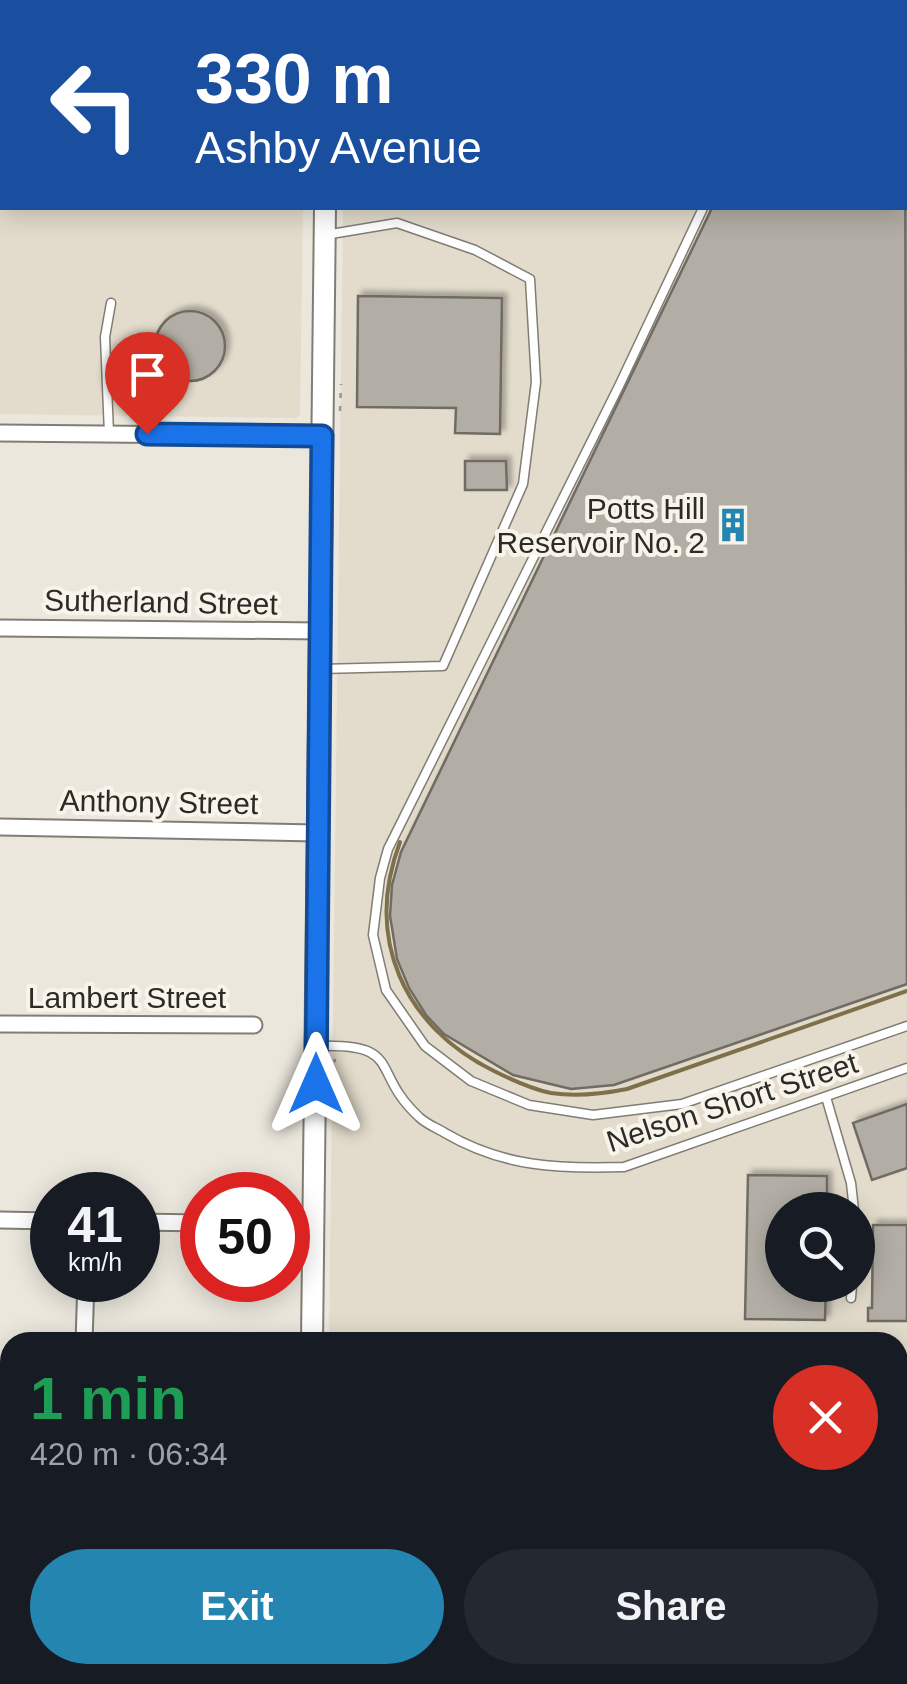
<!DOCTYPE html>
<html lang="en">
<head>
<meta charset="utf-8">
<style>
  :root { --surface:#171b24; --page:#242831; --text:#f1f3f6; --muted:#9ea1a6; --accent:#2485b0 }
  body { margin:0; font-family:Arial,sans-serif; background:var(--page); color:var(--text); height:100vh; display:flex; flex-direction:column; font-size:38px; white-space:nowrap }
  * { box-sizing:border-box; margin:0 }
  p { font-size:32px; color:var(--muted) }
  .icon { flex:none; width:55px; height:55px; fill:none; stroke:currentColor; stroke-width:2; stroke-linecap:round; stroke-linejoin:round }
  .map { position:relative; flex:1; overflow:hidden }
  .sheet { position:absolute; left:0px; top:1332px; width:908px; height:352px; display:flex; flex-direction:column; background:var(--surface); border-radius:30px 30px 0 0; box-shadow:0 5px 25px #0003 }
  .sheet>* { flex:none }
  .guide { position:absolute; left:0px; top:0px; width:908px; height:210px; box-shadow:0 5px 25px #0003; background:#1a4fa0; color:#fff; overflow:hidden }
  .controls { position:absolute; left:765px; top:1192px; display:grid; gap:20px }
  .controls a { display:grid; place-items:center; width:110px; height:110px; border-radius:50%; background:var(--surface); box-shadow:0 5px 25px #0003; font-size:50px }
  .speed { position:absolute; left:30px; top:1172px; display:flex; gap:20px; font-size:50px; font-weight:700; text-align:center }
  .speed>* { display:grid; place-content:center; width:130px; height:130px; border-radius:50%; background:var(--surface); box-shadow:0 5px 25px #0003; line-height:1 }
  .speed small { font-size:25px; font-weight:400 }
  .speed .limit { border:15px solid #d22; background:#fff; color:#111 }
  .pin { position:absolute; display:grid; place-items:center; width:85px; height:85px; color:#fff; margin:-102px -42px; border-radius:50% 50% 50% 0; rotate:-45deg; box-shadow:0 0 10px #0007 }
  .pin .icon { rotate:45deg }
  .me { position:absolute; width:110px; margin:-55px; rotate:0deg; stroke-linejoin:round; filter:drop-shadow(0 0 8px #0008) }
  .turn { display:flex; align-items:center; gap:35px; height:210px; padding:0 30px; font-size:45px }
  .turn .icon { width:130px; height:130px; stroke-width:2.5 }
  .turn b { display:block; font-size:70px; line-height:85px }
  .round { display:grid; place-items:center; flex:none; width:105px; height:105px; border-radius:52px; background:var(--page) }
  .summary { display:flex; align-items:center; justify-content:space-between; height:170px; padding:0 30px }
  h1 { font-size:60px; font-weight:700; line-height:75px; color:#1e9e55 }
  .primary-button { display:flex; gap:20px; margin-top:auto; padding:20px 30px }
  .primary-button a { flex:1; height:115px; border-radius:60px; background:var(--accent); color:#fff; font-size:40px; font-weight:700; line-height:115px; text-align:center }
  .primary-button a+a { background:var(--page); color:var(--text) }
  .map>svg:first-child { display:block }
  .built { fill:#e3dccc; fill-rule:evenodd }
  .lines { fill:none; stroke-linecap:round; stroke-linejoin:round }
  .stream { stroke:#7f6f4a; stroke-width:4 }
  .building { fill:#b2aea5; stroke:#6f6c63; stroke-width:2.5; filter:url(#shadow) }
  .lane-casing { stroke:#817d74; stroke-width:11 }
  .street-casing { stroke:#817d74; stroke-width:19 }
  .secondary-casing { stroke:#817d74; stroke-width:24 }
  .path { stroke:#99968f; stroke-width:2.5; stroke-dasharray:5 8; stroke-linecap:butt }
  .lane { stroke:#fff; stroke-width:8 }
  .street { stroke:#fff; stroke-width:15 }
  .secondary { stroke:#fff; stroke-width:20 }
  .route-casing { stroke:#114b97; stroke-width:25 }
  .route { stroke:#1a73e8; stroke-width:18 }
  .labels { text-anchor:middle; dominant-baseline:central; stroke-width:8; stroke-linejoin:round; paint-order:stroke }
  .poi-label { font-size:30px; fill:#2c2b27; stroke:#f8f4ea; text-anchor:end }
  .street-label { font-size:30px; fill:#2c2b27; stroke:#f8f4ea }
</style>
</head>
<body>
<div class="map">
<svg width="907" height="1684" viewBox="0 0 907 1684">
  <defs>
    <filter id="shadow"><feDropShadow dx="4.5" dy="-4.5" stdDeviation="2.5" flood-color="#0004"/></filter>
  </defs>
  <rect width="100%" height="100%" fill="#ebe7dd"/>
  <g class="built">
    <path d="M346,0H907V1684H763V1675H898V1342H329L343,208H905V2ZM782,1210H858V1285H782Z"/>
    <polygon points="0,96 2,208 303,208 300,415 296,418 0,414"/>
    <polygon points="205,1675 286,1675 285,1684 205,1684"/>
    <polygon points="326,1675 484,1677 484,1684 326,1684"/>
  </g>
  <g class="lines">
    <g class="stream">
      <path d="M400,842C364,938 403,1026 494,1071C512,1080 531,1089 551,1093C577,1097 602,1094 627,1089L907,991"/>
      <polyline points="0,1510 10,1511"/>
    </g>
  </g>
  <g class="building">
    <polygon points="905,49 907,984 614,1085 571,1089 513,1075 444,1034 426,1015 409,988 397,959 390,916 392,885 401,852 712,208 905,208"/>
    <polygon points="358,296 502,298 500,434 455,433 456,408 357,407"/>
    <circle cx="190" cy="346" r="35"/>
    <polygon points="465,461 506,461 507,490 465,490"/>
    <polygon points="907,1104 907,1168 872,1180 853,1123"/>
    <polygon points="748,1175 827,1176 827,1210 782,1210 782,1285 826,1285 825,1320 745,1319"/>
    <polygon points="873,1225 907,1225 907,1321 868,1321 868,1308 872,1308"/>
    <rect x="898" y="1580" width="9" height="81"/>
    <polygon points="226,1675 258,1675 258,1682 226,1683"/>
    <polygon points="410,1678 480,1681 480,1684 402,1684 410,1682"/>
  </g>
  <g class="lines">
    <g class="lane-casing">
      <g id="lane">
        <polyline points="113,0 114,2"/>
        <polyline points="868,0 873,2"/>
        <polyline points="233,2 233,0"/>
        <polyline points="798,2 800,0"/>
        <polyline points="905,17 907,18"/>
        <polyline points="703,208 619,386 388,849 380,878 373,935 386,990 425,1046 471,1081 529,1105 593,1115 682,1104 907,1026"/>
        <polyline points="109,434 105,337 111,303"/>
        <polyline points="320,669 443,666 523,484 536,382 530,279 475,250 397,223 325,235"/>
        <path d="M316,1046C405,1043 369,1071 419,1117C426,1124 437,1128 445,1133C503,1167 558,1169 624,1167L907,1068"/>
        <polyline points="826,1097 851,1183 854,1210"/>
        <polyline points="851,1298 852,1285"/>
        <polyline points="284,1683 299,1684"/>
        <polyline points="267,1684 267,1683"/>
      </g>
    </g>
    <g class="street-casing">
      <g id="street">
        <polyline points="0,433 322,436"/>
        <polyline points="0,628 321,631"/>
        <polyline points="0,827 317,833"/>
        <polyline points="0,1024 254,1025"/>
        <polyline points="0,1220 52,1221"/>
        <polyline points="138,1222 202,1223"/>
        <polyline points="288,1223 313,1224"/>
        <polyline points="84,1342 86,1280"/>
        <polyline points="743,1684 743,1675"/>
      </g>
    </g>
    <g class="secondary-casing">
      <g id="secondary">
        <polyline points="327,2 327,0"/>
        <polyline points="312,1342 325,208"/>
        <polyline points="306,1684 306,1675"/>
      </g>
    </g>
    <g class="path">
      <polyline points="340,411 341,384"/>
      <polyline points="333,1075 335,1059"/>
    </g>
    <use href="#lane" class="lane"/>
    <use href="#street" class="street"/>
    <use href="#secondary" class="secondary"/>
  </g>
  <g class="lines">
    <g class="route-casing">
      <polyline id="route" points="147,434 322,436 316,1084"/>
    </g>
    <use href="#route" class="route"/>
  </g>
  <defs>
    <g id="building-bare" transform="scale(2.7)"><path d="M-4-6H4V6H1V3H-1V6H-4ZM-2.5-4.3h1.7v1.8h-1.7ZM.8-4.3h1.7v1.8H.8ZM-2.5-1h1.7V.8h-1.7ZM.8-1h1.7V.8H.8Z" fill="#2485b0" stroke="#f8f4ea" stroke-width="2.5" paint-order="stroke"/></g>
  </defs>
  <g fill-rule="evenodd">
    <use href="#building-bare" x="733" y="525"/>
  </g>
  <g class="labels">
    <g class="poi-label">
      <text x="705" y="508">Potts Hill<tspan x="705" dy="34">Reservoir No. 2</tspan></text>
    </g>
    <g class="street-label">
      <text transform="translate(161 602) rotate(1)">Sutherland Street</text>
      <text transform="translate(159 802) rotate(1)">Anthony Street</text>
      <text x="127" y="997">Lambert Street</text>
      <text transform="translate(732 1102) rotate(-18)">Nelson Short Street</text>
    </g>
  </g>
</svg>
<div class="controls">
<a><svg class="icon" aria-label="search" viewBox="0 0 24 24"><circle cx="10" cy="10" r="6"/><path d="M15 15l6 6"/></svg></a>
</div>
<div class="speed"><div>41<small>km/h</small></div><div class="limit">50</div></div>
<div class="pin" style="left:147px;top:434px;background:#d93025"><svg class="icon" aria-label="arrive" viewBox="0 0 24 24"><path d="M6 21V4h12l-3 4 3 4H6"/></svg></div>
<svg class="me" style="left:316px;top:1084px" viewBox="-20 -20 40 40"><path d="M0-17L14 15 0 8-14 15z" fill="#1a73e8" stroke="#fff" stroke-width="4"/></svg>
<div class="guide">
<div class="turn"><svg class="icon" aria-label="left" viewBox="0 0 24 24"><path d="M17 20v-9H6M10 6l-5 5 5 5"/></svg><div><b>330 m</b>Ashby Avenue</div></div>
</div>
<section class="sheet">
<div class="summary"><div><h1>1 min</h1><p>420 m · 06:34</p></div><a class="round" style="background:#d93025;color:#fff"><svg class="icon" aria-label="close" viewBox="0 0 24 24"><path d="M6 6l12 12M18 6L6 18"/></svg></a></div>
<div class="primary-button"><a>Exit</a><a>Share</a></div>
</section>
</div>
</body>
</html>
